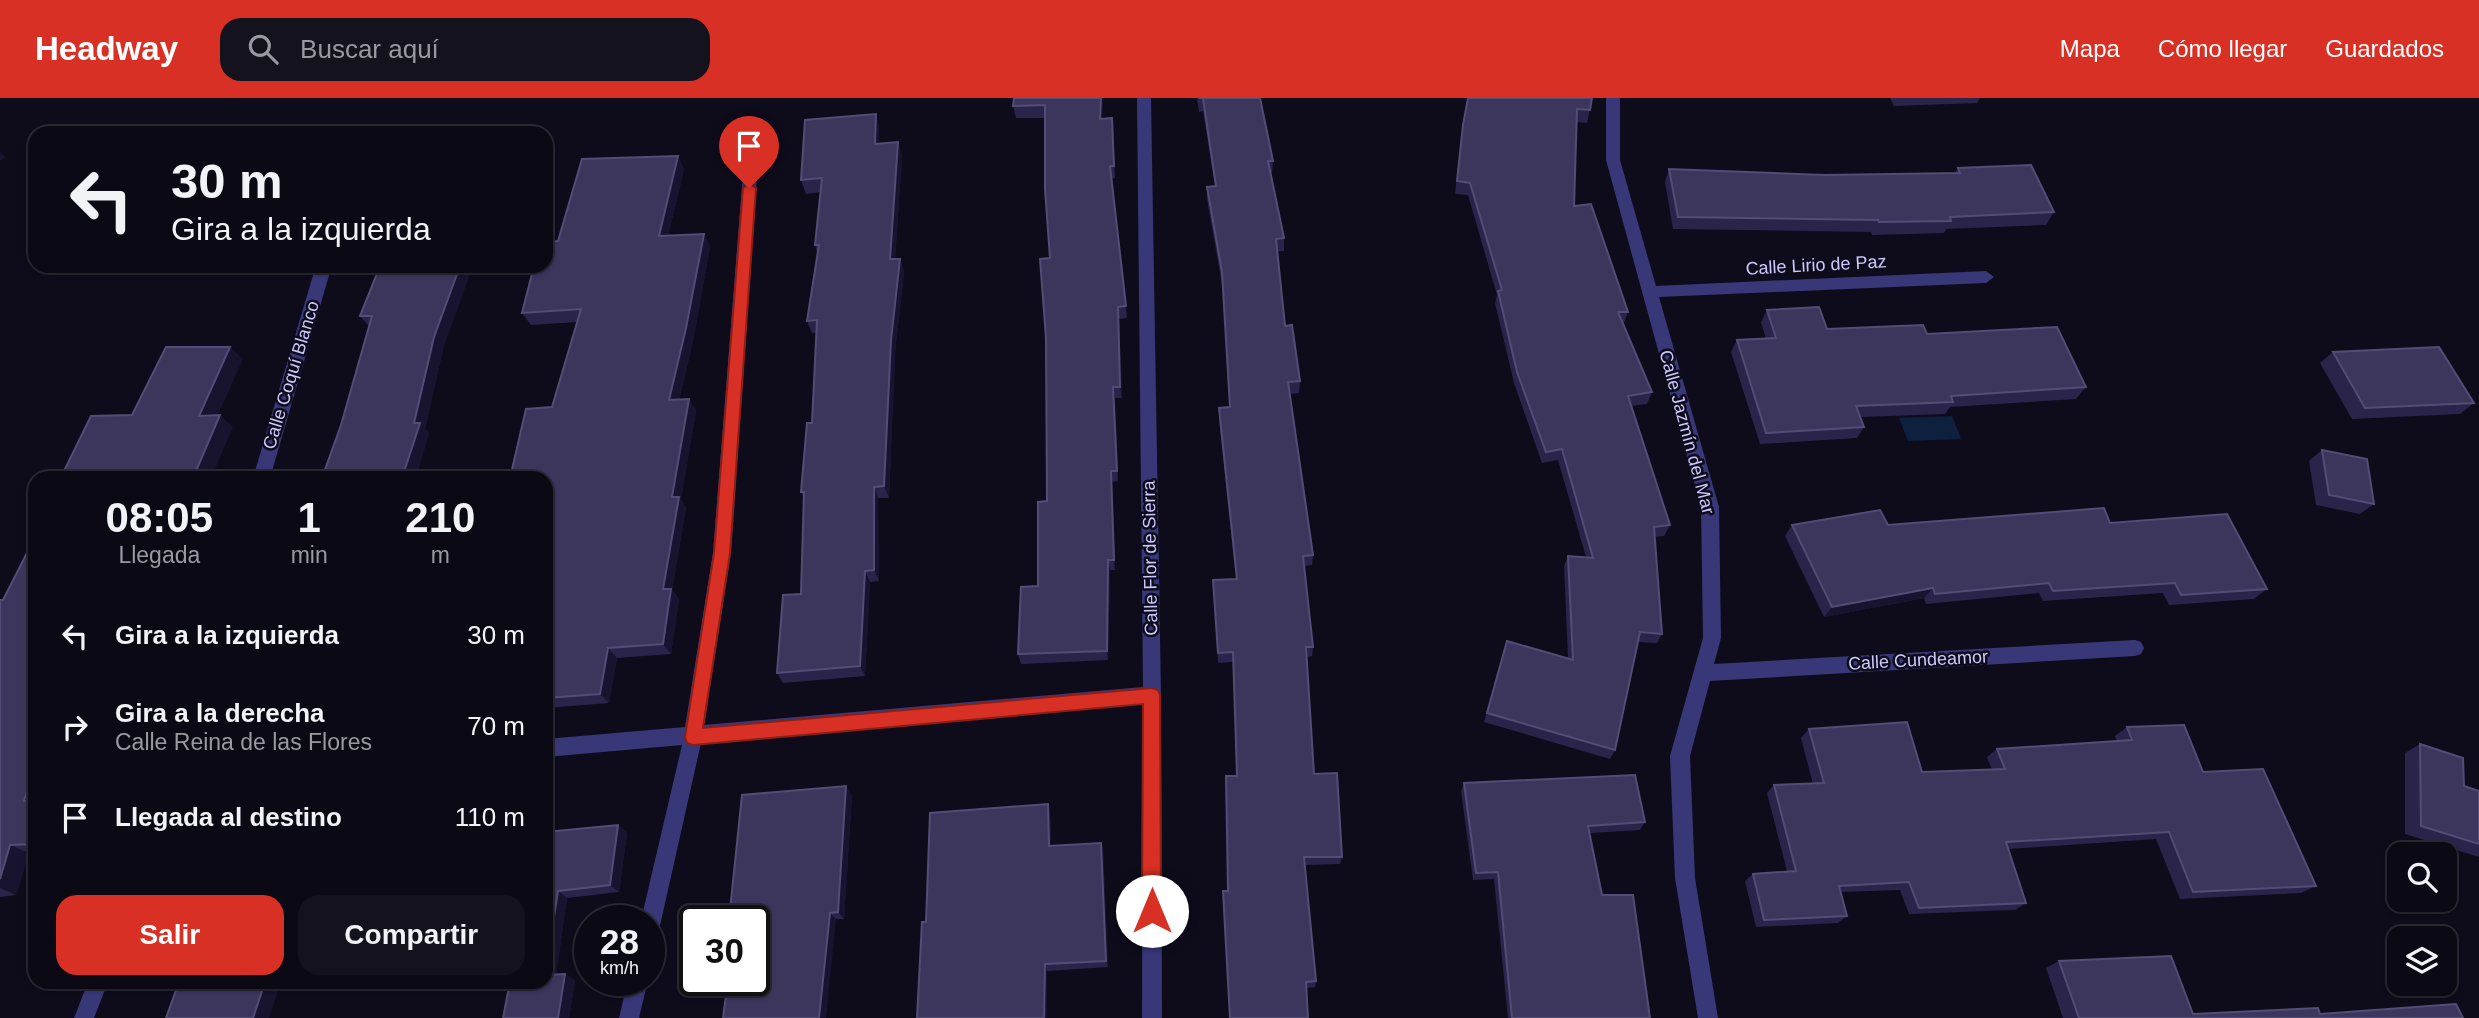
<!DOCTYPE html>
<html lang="es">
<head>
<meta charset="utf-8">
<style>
  :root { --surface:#0a0914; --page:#13121d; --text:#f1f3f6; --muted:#999aa0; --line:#2a2a34; --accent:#d93025 }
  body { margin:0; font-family:Arial,sans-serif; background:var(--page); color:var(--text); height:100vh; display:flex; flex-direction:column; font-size:26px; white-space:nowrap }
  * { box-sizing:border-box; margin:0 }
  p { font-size:23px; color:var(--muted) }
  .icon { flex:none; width:38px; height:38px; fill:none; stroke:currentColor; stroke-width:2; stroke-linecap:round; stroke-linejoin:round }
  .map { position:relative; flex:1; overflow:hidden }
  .panel { position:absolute; left:28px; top:373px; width:525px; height:518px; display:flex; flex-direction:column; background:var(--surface); border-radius:21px; box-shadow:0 2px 5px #0004,0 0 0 2px var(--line) }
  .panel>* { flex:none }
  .top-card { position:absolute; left:28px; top:28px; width:525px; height:147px; border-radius:21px; box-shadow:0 2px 5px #0004,0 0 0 2px var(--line); background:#0a0914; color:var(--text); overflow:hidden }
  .tools { position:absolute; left:2387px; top:744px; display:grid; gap:14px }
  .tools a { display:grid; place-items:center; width:70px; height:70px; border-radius:14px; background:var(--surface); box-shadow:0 2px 5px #0004,0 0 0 2px var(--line); font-size:35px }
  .speed { position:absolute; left:574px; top:807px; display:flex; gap:14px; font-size:35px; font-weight:700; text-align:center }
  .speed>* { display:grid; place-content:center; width:91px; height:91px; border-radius:50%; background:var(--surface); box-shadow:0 2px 5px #0004,0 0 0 2px var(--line); line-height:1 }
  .speed small { font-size:18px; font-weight:400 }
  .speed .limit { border:4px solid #111; border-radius:10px; background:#fff; color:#111 }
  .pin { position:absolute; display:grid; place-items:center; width:60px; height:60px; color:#fff; margin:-72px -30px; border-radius:50% 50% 50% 0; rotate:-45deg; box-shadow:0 0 7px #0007 }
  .pin .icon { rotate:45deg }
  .me { position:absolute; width:77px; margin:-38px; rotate:0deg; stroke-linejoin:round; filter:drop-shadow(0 0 5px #0008) }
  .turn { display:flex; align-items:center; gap:24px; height:147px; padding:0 28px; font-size:32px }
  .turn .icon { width:91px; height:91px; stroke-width:2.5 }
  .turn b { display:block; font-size:49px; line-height:60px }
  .eta { display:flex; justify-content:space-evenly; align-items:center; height:119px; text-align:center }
  .eta b { font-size:42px; font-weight:700; line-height:49px }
  .button { display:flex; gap:14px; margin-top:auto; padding:14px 28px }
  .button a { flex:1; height:80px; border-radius:21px; background:var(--accent); color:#fff; font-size:28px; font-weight:700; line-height:80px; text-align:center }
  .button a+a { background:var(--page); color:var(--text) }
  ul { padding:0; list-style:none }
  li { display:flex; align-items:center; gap:21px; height:91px; padding:0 28px }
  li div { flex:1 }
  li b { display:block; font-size:26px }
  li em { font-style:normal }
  header { display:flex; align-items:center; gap:42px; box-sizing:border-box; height:98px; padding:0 35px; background:var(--accent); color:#fff }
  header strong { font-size:33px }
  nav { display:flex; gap:38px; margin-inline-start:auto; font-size:24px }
  .search { width:490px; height:63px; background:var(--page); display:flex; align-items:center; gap:18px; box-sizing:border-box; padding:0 24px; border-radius:21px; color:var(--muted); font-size:26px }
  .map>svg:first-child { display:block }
  .water { fill:#0d213e }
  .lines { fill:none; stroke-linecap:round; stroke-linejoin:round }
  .minor { fill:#383879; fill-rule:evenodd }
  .wall { fill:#2a244a }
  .shaded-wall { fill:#18132f }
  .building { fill:#3c365d; stroke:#524d76; stroke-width:2 }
  .route { fill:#d93025; stroke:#8d1f18; stroke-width:2 }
  .labels { text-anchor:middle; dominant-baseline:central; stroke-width:5; stroke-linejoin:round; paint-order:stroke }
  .street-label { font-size:18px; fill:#ccc8fd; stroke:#0e0c1b }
</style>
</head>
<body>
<header>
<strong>Headway</strong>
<div class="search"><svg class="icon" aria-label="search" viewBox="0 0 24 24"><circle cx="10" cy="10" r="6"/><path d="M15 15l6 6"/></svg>Buscar aquí</div>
<nav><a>Mapa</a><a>Cómo llegar</a><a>Guardados</a></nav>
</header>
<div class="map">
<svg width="2479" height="920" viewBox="0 0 2479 920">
  <rect width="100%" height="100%" fill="#0e0c1b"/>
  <polygon class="water" points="1952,318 1961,341 1908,343 1899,320"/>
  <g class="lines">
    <g class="minor">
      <polygon points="1137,0 1151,0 1161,597 1162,920 1142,920 1143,606 701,645 659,832 656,839 649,842 649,822 641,822 682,647 546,659 546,641 685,629 713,455 744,63 751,58 758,63 731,455 704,627 1143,589"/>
      <polygon points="1606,0 1620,0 1620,62 1656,188 1986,173 1994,179 1986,185 1659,199 1719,409 1721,540 1714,566 2135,542 2141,544 2144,550 2141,556 2135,558 1710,583 1690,658 1695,780 1718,920 1698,920 1675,780 1670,658 1703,540 1701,409 1606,62"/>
      <polygon points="322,168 330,174 270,380 253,380 314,174"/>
      <polygon points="628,882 648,882 639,920 619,920"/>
      <polygon points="88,884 108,884 94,920 74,920"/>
    </g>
  </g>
  <g class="wall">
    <polygon points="1014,0 1103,0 1102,21 1112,20 1115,80 1111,81 1127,220 1119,221 1122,300 1115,300 1118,383 1112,384 1115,472 1110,472 1108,562 1021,566 1018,556 1038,488 1047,403 1050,160 1045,20 1016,20 1013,8"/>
    <polygon points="1197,0 1260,0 1273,63 1272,75 1271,75 1284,140 1284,153 1277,153 1285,228 1300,283 1299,295 1290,296 1313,457 1312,467 1304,468 1313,549 1312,558 1306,559 1314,676 1342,759 1340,766 1305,767 1316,883 1315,889 1306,890 1228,793 1237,678 1233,564 1218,565 1213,482 1236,481 1219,321 1219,310 1230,309 1222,186 1207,101 1207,89 1215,88 1203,13 1199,14"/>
    <polygon points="1468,0 1592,0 1587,25 1577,24 1574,108 1628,214 1624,225 1623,226 1652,294 1647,306 1631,308 1670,427 1664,438 1654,439 1662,536 1657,545 1638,544 1615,652 1610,661 1484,624 1507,543 1568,560 1564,468 1568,458 1586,459 1558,362 1542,365 1514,285 1495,205 1497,197 1468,97 1455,96 1461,40"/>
    <polygon points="1890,0 1980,0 1977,5 1894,8"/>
    <polygon points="876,16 879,29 879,46 898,44 902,58 895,161 900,161 904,174 895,254 889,400 878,400 879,483 870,484 865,578 783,585 777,575 801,496 804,400 801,394 812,325 816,235 812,235 807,223 817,154 815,147 820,94 806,96 801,82"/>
    <polygon points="1958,70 2054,114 2046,127 1946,131 1944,135 1872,137 1871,134 1673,131 1665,84 1669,71 1825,77 1955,75"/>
    <polygon points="684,71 668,138 704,136 710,149 693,243 679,302 689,301 696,313 681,401 686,410 672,492 679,501 671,556 617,560 609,605 546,610 546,380 552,309 577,224 531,227 522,215 558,143"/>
    <polygon points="380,168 443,251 425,331 429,336 341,327 369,228 360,218"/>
    <polygon points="1767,212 1827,231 1927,236 2086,289 2076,301 1950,309 1945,316 1861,319 1864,329 1857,340 1760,346 1731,254 1737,242 1766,241 1761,224"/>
    <polygon points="2333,254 2474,305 2460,316 2352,321 2320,265"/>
    <polygon points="2322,352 2374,406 2360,416 2316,407 2309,363"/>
    <polygon points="2110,425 2267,491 2254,501 2169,507 2163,495 2043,503 2039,495 1926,506 1924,500 1824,519 1785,438 1792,427"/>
    <polygon points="35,439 35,755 29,755 16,797 0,799 0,502 3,502"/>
    <polygon points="2127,629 2203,674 2316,788 2301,795 2180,801 2156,741 2008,751 2026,805 2015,812 1909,816 1900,792 1840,794 1847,818 1838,825 1756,829 1745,783 1753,776 1787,773 1767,695 1774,687 1813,686 1801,640 1809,631 1922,674 1992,672 1987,659 1997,651 2117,643 2115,638"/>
    <polygon points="2420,646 2464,688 2479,693 2479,759 2405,736 2405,655"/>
    <polygon points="1464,685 1645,724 1640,732 1590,735 1602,797 1650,920 1508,920 1494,781 1473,782 1461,693"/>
    <polygon points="852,697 844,821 836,821 728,882"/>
    <polygon points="1048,706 1050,714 1051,748 1101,745 1103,752 1108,869 1047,873 1047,920 917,920 926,824"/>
    <polygon points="618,727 627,735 619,794 567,800 556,876 575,882 569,920 503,920 546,734"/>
    <polygon points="2059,863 2193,916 2320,916 2463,920 2063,920 2046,870"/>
  </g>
  <g class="shaded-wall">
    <polygon points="1101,0 1103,0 1101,34 1100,21"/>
    <polygon points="876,16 879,29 879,60 875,46"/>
    <polygon points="898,44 902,58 894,174 890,161"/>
    <polygon points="0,54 5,59 0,63"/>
    <polygon points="678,58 684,71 665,151 659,138"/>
    <polygon points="704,136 710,149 693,243 676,314 669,302"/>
    <polygon points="900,161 904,174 895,254 889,400 884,388 891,242"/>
    <polygon points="460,168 473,168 443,251 425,331 429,336 416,380 402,380 414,325 434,239"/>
    <polygon points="1118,209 1119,221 1122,300 1120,289"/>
    <polygon points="230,249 243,261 212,330 199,318"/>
    <polygon points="1113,289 1115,300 1118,383 1117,373"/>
    <polygon points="689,301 696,313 681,401 686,410 672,492 679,501 671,556 663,546 663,491 672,399"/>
    <polygon points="220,317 233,329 211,380 193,380"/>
    <polygon points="1111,373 1112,384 1115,472 1114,462"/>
    <polygon points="874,389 878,400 879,483 874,472"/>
    <polygon points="1108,462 1110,472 1108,562 1107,553"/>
    <polygon points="865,473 870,484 865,578 860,568"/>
    <polygon points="1933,490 1924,500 1824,519 1832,509"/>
    <polygon points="608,550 617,560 609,605 600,596"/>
    <polygon points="35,667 35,709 24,703"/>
    <polygon points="846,688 852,697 844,821 838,814"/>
    <polygon points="1048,706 1050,714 1051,756 1049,748"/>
    <polygon points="618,727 627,735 619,794 610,787"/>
    <polygon points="1101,745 1103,752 1108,869 1106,863"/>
    <polygon points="10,747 29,755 16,797 0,790 0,781"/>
    <polygon points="558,793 567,800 555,884 546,878 546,871"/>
    <polygon points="830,815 836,821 826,920 819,920"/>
    <polygon points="1045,866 1047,873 1047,920 1044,920"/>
    <polygon points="565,876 575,882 569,920 558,920"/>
    <polygon points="265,884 281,884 269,920 253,920"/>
  </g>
  <g class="building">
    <polygon points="1014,0 1101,0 1100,21 1112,20 1114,68 1110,68 1126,208 1118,209 1120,289 1113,289 1117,373 1111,373 1114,462 1108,462 1107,553 1018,556 1021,489 1038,488 1038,404 1047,403 1046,240 1040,161 1050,160 1045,91 1045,7 1013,8"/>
    <polygon points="1199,0 1260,0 1273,63 1268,63 1284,140 1276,141 1285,228 1292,227 1300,283 1288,284 1313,457 1303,458 1313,549 1306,549 1314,676 1337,675 1342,759 1304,759 1316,883 1306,884 1308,920 1230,920 1223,793 1228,793 1226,678 1237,678 1233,554 1218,555 1213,482 1237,481 1219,310 1230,309 1222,174 1207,89 1216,88 1203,0"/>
    <polygon points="1468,0 1592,0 1590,12 1577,11 1574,108 1591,106 1628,214 1618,214 1652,294 1628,298 1670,427 1654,429 1662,536 1640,534 1615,652 1487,615 1507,543 1573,562 1568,458 1593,460 1562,351 1546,354 1517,274 1498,193 1502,192 1470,85 1457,83 1463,27"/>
    <polygon points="876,16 875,46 898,44 890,161 900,161 891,242 884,388 874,389 874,472 865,473 860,568 777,575 783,497 801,496 804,394 801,394 807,325 812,325 817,222 807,223 819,147 815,147 822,80 801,82 805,22"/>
    <polygon points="678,58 659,138 704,136 686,230 669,302 689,301 672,399 679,399 663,491 671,491 663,546 608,550 600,596 546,600 546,380 510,380 526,311 552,309 581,211 522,215 534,168 546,168 546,144 558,143 582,61"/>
    <polygon points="2031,67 2054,114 1950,119 1951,123 1879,124 1878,122 1678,119 1669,71 1825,77 1960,75 1958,70"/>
    <polygon points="380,168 460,168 434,239 414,325 420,325 402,380 322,380 341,327 372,218 360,218"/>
    <polygon points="1819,209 1827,231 1923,227 1927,236 2057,229 2086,289 1951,298 1953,304 1856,308 1864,329 1766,335 1737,242 1776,240 1767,212"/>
    <polygon points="166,249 230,249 199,318 220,317 193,380 66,380 67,377 62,377 91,318 132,317"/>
    <polygon points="2439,249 2474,305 2365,310 2333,254"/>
    <polygon points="2322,352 2367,361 2374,406 2329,397"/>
    <polygon points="2104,410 2110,425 2227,416 2267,491 2181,497 2175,485 2053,493 2049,485 1935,496 1933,490 1832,509 1792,427 1880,412 1888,427"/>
    <polygon points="35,439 35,667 24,703 35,703 35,746 10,747 0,781 0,502 3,502"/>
    <polygon points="1907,624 1922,674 2005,671 1997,651 2132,642 2127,629 2184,627 2203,674 2263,671 2316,788 2193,794 2169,734 2006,744 2026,805 1919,810 1909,784 1839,788 1847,818 1764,822 1753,776 1796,773 1774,687 1824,685 1809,631"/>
    <polygon points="2420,646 2463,660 2464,688 2479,693 2479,746 2421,728"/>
    <polygon points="1635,677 1645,724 1588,728 1602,797 1633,797 1650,920 1512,920 1498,774 1476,775 1464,685"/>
    <polygon points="846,688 838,814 830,815 819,920 723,920 728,882 754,882 754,822 729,822 742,697"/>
    <polygon points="1048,706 1049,748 1101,745 1106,863 1045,866 1044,920 917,920 922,824 926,824 930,715"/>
    <polygon points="618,727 610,787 558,793 546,871 546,734"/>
    <polygon points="2171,858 2193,916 2318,910 2320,916 2456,906 2463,920 2079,920 2059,863"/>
    <polygon points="565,876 558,920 503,920 510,884 546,884 546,877"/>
    <polygon points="179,884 265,884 253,920 166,920"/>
  </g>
  <polygon class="route" points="749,85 756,90 730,455 703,630 1152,590 1158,592 1160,597 1161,813 1158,819 1152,822 1145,819 1142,813 1143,606 693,647 687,645 685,639 714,455 743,90"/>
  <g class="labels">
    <g class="street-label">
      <text transform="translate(1816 167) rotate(-3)">Calle Lirio de Paz</text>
      <text transform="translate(291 277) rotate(-73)">Calle Coquí Blanco</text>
      <text transform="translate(1687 334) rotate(75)">Calle Jazmín del Mar</text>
      <text transform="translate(1150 460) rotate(-91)">Calle Flor de Sierra</text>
      <text transform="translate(1918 562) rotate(-3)">Calle Cundeamor</text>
    </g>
  </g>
</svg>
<div class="tools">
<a><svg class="icon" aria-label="search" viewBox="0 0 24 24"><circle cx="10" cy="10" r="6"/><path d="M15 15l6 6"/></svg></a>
<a><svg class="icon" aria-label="layers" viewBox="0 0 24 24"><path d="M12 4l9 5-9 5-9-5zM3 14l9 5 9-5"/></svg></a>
</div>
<div class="speed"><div>28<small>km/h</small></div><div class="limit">30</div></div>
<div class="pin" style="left:749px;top:90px;background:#d93025"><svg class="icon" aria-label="arrive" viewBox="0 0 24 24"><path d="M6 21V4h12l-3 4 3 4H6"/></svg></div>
<svg class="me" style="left:1152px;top:813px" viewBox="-20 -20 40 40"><circle r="19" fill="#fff"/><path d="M0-13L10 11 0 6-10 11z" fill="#d93025"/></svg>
<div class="top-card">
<div class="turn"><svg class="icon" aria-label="left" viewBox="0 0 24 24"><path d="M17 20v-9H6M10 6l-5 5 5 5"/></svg><div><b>30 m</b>Gira a la izquierda</div></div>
</div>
<section class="panel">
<div class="eta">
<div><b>08:05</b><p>Llegada</p></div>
<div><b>1</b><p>min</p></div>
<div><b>210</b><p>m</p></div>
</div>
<ul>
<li><svg class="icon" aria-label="left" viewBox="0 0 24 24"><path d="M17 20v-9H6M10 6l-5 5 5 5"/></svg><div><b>Gira a la izquierda</b></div><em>30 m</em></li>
<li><svg class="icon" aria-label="right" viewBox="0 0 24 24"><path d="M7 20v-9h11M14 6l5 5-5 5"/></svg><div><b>Gira a la derecha</b><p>Calle Reina de las Flores</p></div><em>70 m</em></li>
<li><svg class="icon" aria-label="arrive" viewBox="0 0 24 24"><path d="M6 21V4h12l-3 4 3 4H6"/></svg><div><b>Llegada al destino</b></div><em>110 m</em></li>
</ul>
<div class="button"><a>Salir</a><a>Compartir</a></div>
</section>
</div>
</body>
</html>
